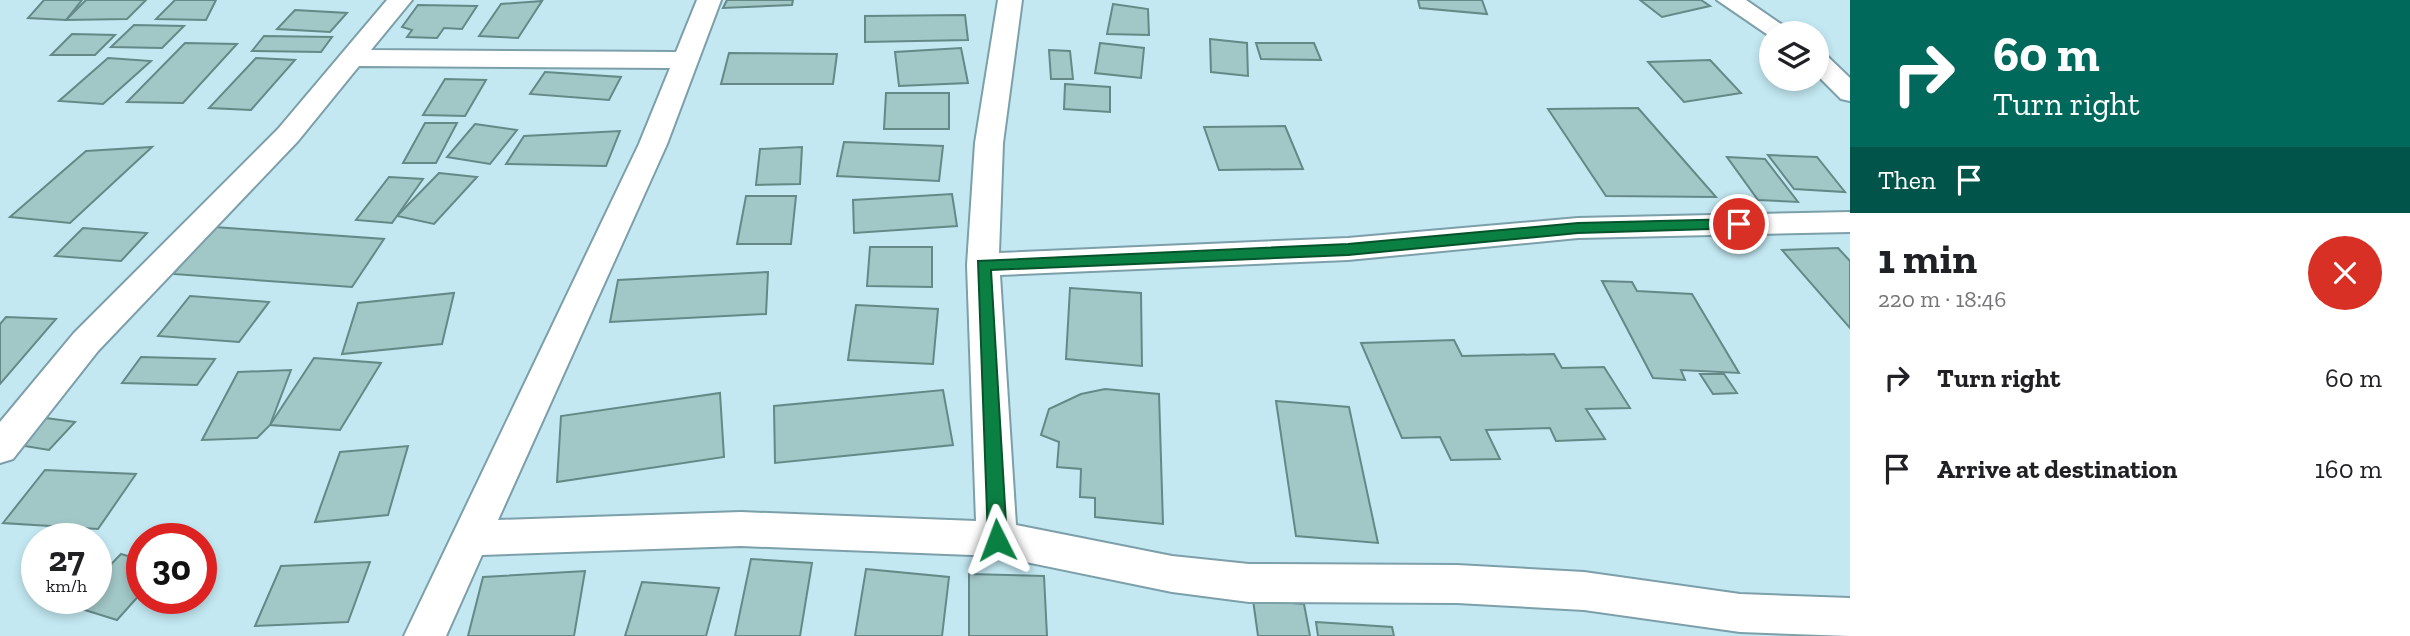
<!DOCTYPE html>
<html lang="en">
<head>
<meta charset="utf-8">
<style>
  :root { --surface:#fff; --page:#f6f6f6; --text:#202124; --muted:#757577 }
  body { margin:0; font-family:"Zilla Slab",serif; background:var(--page); color:var(--text); height:100vh; display:flex; flex-direction:column; font-size:26px; white-space:nowrap }
  * { box-sizing:border-box; margin:0 }
  p { font-size:23px; color:var(--muted) }
  .icon { flex:none; width:38px; height:38px; fill:none; stroke:currentColor; stroke-width:2; stroke-linecap:round; stroke-linejoin:round }
  .map { position:relative; flex:1; overflow:hidden }
  .details { display:flex; flex-direction:column; background:var(--surface); width:560px }
  .details>* { flex:none }
  .banner { background:#00695c; color:#fff; overflow:hidden }
  .controls { position:absolute; left:1759px; top:21px; display:grid; gap:14px }
  .controls a { display:grid; place-items:center; width:70px; height:70px; border-radius:50%; background:var(--surface); box-shadow:0 4px 10px #0003; font-size:35px }
  .speed { position:absolute; left:21px; top:523px; display:flex; gap:14px; font-size:35px; font-weight:700; text-align:center }
  .speed>* { display:grid; place-content:center; width:91px; height:91px; border-radius:50%; background:var(--surface); box-shadow:0 4px 10px #0003; line-height:1 }
  .speed small { font-size:18px; font-weight:400 }
  .speed .limit { border:10px solid #d22; background:#fff; color:#111 }
  .pin { position:absolute; display:grid; place-items:center; width:60px; height:60px; color:#fff; margin:-30px; border:4px solid #fff; border-radius:50%; box-shadow:0 2px 7px #0007 }
  .me { position:absolute; width:77px; margin:-38px; rotate:357deg; stroke-linejoin:round; filter:drop-shadow(0 0 5px #0008) }
  .turn { display:flex; align-items:center; gap:24px; height:147px; padding:0 28px; font-size:32px }
  .turn .icon { width:91px; height:91px; stroke-width:2.5 }
  .turn b { display:block; font-size:49px; line-height:60px }
  .then { display:flex; align-items:center; height:66px; padding:0 28px; background:#0003; gap:14px; font-size:26px }
  .round { display:grid; place-items:center; flex:none; width:74px; height:74px; border-radius:37px; background:var(--page) }
  .overview { display:flex; align-items:center; justify-content:space-between; height:119px; padding:0 28px }
  h1 { font-size:42px; font-weight:700; line-height:52px }
  ul { padding:0; list-style:none }
  li { display:flex; align-items:center; gap:21px; height:91px; padding:0 28px }
  li div { flex:1 }
  li b { display:block; font-size:26px }
  li em { font-style:normal }
  main { display:flex; flex:1; min-height:0 }
  .map>svg:first-child { display:block }
  .building { fill:#a1c7c6; stroke:#648987; stroke-width:2 }
  .lines { fill:none; stroke-linecap:round; stroke-linejoin:round }
  .minor-casing { stroke:#7c9fa9; stroke-width:4 }
  .minor { fill:#fff; fill-rule:evenodd }
  .route { fill:#0b8043; stroke:#07532c; stroke-width:2 }
</style>
</head>
<body>
<main>
<div class="map">
<svg width="1850" height="636" viewBox="0 0 1850 636">
  <rect width="100%" height="100%" fill="#c3e8f2"/>
  <g class="building">
    <polygon points="44,0 82,0 66,20 28,18"/>
    <polygon points="86,0 146,0 127,19 66,20"/>
    <polygon points="175,0 216,0 206,20 156,19"/>
    <polygon points="727,0 793,0 792,5 723,8"/>
    <polygon points="1418,0 1482,0 1487,14 1420,8"/>
    <polygon points="1640,0 1701,0 1710,6 1662,17"/>
    <polygon points="542,1 518,38 479,36 501,4"/>
    <polygon points="1113,4 1148,9 1149,35 1107,34"/>
    <polygon points="418,5 477,6 462,29 444,28 437,38 407,37 412,30 402,27"/>
    <polygon points="295,10 347,13 330,32 277,29"/>
    <polygon points="965,15 968,40 865,42 865,16"/>
    <polygon points="134,25 184,26 162,48 111,47"/>
    <polygon points="72,34 115,35 95,55 51,55"/>
    <polygon points="264,36 332,37 321,52 252,51"/>
    <polygon points="1210,39 1247,43 1248,76 1211,72"/>
    <polygon points="185,43 237,44 183,103 127,102"/>
    <polygon points="1100,43 1144,48 1141,78 1095,73"/>
    <polygon points="1256,43 1314,43 1321,60 1261,59"/>
    <polygon points="961,48 968,83 899,86 895,52"/>
    <polygon points="1049,50 1070,51 1073,79 1051,79"/>
    <polygon points="729,53 837,54 833,84 721,84"/>
    <polygon points="108,58 151,61 103,104 59,101"/>
    <polygon points="256,58 295,60 251,110 209,108"/>
    <polygon points="1710,60 1741,93 1684,102 1648,62"/>
    <polygon points="545,72 621,77 609,100 530,94"/>
    <polygon points="445,79 486,80 465,116 423,115"/>
    <polygon points="1065,84 1110,87 1110,112 1064,109"/>
    <polygon points="886,93 949,93 949,129 884,129"/>
    <polygon points="1638,108 1716,197 1606,196 1548,109"/>
    <polygon points="425,123 457,123 436,163 403,163"/>
    <polygon points="475,124 517,130 490,164 447,157"/>
    <polygon points="1285,126 1303,169 1219,170 1204,127"/>
    <polygon points="620,131 606,166 506,164 524,136"/>
    <polygon points="844,142 943,146 939,181 837,176"/>
    <polygon points="152,147 70,223 10,217 86,151"/>
    <polygon points="802,147 800,184 756,185 760,149"/>
    <polygon points="1768,155 1817,157 1845,192 1794,189"/>
    <polygon points="1727,157 1765,159 1798,202 1758,200"/>
    <polygon points="439,173 477,177 434,224 397,216"/>
    <polygon points="389,177 423,179 392,223 356,220"/>
    <polygon points="952,194 957,226 854,233 853,200"/>
    <polygon points="746,196 796,196 791,244 737,244"/>
    <polygon points="214,227 384,239 352,287 173,274"/>
    <polygon points="83,228 147,233 121,261 55,256"/>
    <polygon points="870,247 932,247 932,287 867,286"/>
    <polygon points="1838,248 1850,261 1850,328 1782,250"/>
    <polygon points="768,272 766,314 610,322 618,280"/>
    <polygon points="1602,281 1632,282 1637,291 1692,294 1739,373 1681,370 1685,380 1653,378"/>
    <polygon points="1070,288 1141,293 1142,366 1066,359"/>
    <polygon points="454,293 442,344 342,354 358,303"/>
    <polygon points="190,296 269,302 239,342 158,336"/>
    <polygon points="856,305 938,309 933,364 848,360"/>
    <polygon points="6,317 56,319 0,384 0,324"/>
    <polygon points="1454,340 1462,356 1554,354 1562,368 1604,367 1630,408 1586,409 1605,439 1556,441 1550,428 1486,430 1500,459 1451,460 1440,437 1402,438 1361,343"/>
    <polygon points="141,357 215,359 197,385 122,383"/>
    <polygon points="314,358 381,363 340,430 270,425"/>
    <polygon points="291,370 270,425 257,438 202,440 238,372"/>
    <polygon points="1700,374 1724,374 1737,393 1713,394"/>
    <polygon points="1105,389 1159,394 1163,524 1095,517 1095,498 1080,497 1081,469 1057,467 1059,442 1041,435 1049,409 1081,394"/>
    <polygon points="943,390 953,445 775,463 774,406"/>
    <polygon points="720,393 724,457 557,482 561,416"/>
    <polygon points="1276,401 1349,407 1378,543 1296,536"/>
    <polygon points="46,418 75,422 49,450 19,445"/>
    <polygon points="408,446 388,515 315,522 340,452"/>
    <polygon points="45,470 136,474 98,529 3,523"/>
    <polygon points="121,554 142,560 142,592 117,620 72,606 79,598 96,598 96,580"/>
    <polygon points="751,559 812,563 800,636 735,636"/>
    <polygon points="370,562 348,622 255,626 281,566"/>
    <polygon points="866,569 949,577 942,636 855,636"/>
    <polygon points="585,571 574,636 468,636 483,577"/>
    <polygon points="969,574 1044,576 1047,636 969,636"/>
    <polygon points="642,582 719,588 706,636 625,636"/>
    <polygon points="1253,600 1304,604 1310,636 1258,636"/>
    <polygon points="1316,622 1392,627 1394,636 1318,636"/>
  </g>
  <g class="lines">
    <g class="minor-casing">
      <g id="minor">
        <polygon points="387,0 412,0 371,50 676,52 697,0 721,0 667,144 498,520 741,512 976,521 967,265 975,143 998,0 1022,0 1003,143 999,253 1348,238 1578,218 1850,212 1850,232 1578,238 1348,260 1000,275 1016,525 1172,556 1249,564 1457,565 1584,572 1740,594 1850,598 1850,636 1740,632 1584,610 1457,603 1249,602 1172,592 997,556 741,546 482,555 446,636 404,636 639,144 670,68 359,66 298,141 98,351 13,459 0,463 0,422 74,333 278,129"/>
        <polygon points="1717,0 1746,0 1794,33 1771,33 1771,37"/>
        <polygon points="1816,51 1825,54 1850,78 1850,101 1841,99 1816,74"/>
      </g>
    </g>
    <use href="#minor" class="minor"/>
  </g>
  <polygon class="route" points="1739,219 1744,221 1744,228 1578,233 1348,255 991,270 1007,540 1004,545 997,548 990,545 988,540 978,261 1348,244 1578,223"/>
</svg>
<div class="controls">
<a><svg class="icon" aria-label="layers" viewBox="0 0 24 24"><path d="M12 4l9 5-9 5-9-5zM3 14l9 5 9-5"/></svg></a>
</div>
<div class="speed"><div>27<small>km/h</small></div><div class="limit">30</div></div>
<div class="pin" style="left:1739px;top:224px;background:#d93025"><svg class="icon" aria-label="arrive" viewBox="0 0 24 24"><path d="M6 21V4h12l-3 4 3 4H6"/></svg></div>
<svg class="me" style="left:997px;top:540px" viewBox="-20 -20 40 40"><path d="M0-17L14 15 0 8-14 15z" fill="#0b8043" stroke="#fff" stroke-width="4"/></svg>
</div>
<section class="details">
<div class="banner">
<div class="turn"><svg class="icon" aria-label="right" viewBox="0 0 24 24"><path d="M7 20v-9h11M14 6l5 5-5 5"/></svg><div><b>60 m</b>Turn right</div></div>
<div class="then">Then<svg class="icon" aria-label="arrive" viewBox="0 0 24 24"><path d="M6 21V4h12l-3 4 3 4H6"/></svg></div>
</div>
<div class="overview"><div><h1>1 min</h1><p>220 m · 18:46</p></div><a class="round" style="background:#d93025;color:#fff"><svg class="icon" aria-label="close" viewBox="0 0 24 24"><path d="M6 6l12 12M18 6L6 18"/></svg></a></div>
<ul>
<li><svg class="icon" aria-label="right" viewBox="0 0 24 24"><path d="M7 20v-9h11M14 6l5 5-5 5"/></svg><div><b>Turn right</b></div><em>60 m</em></li>
<li><svg class="icon" aria-label="arrive" viewBox="0 0 24 24"><path d="M6 21V4h12l-3 4 3 4H6"/></svg><div><b>Arrive at destination</b></div><em>160 m</em></li>
</ul>
</section>
</main>
</body>
</html>
